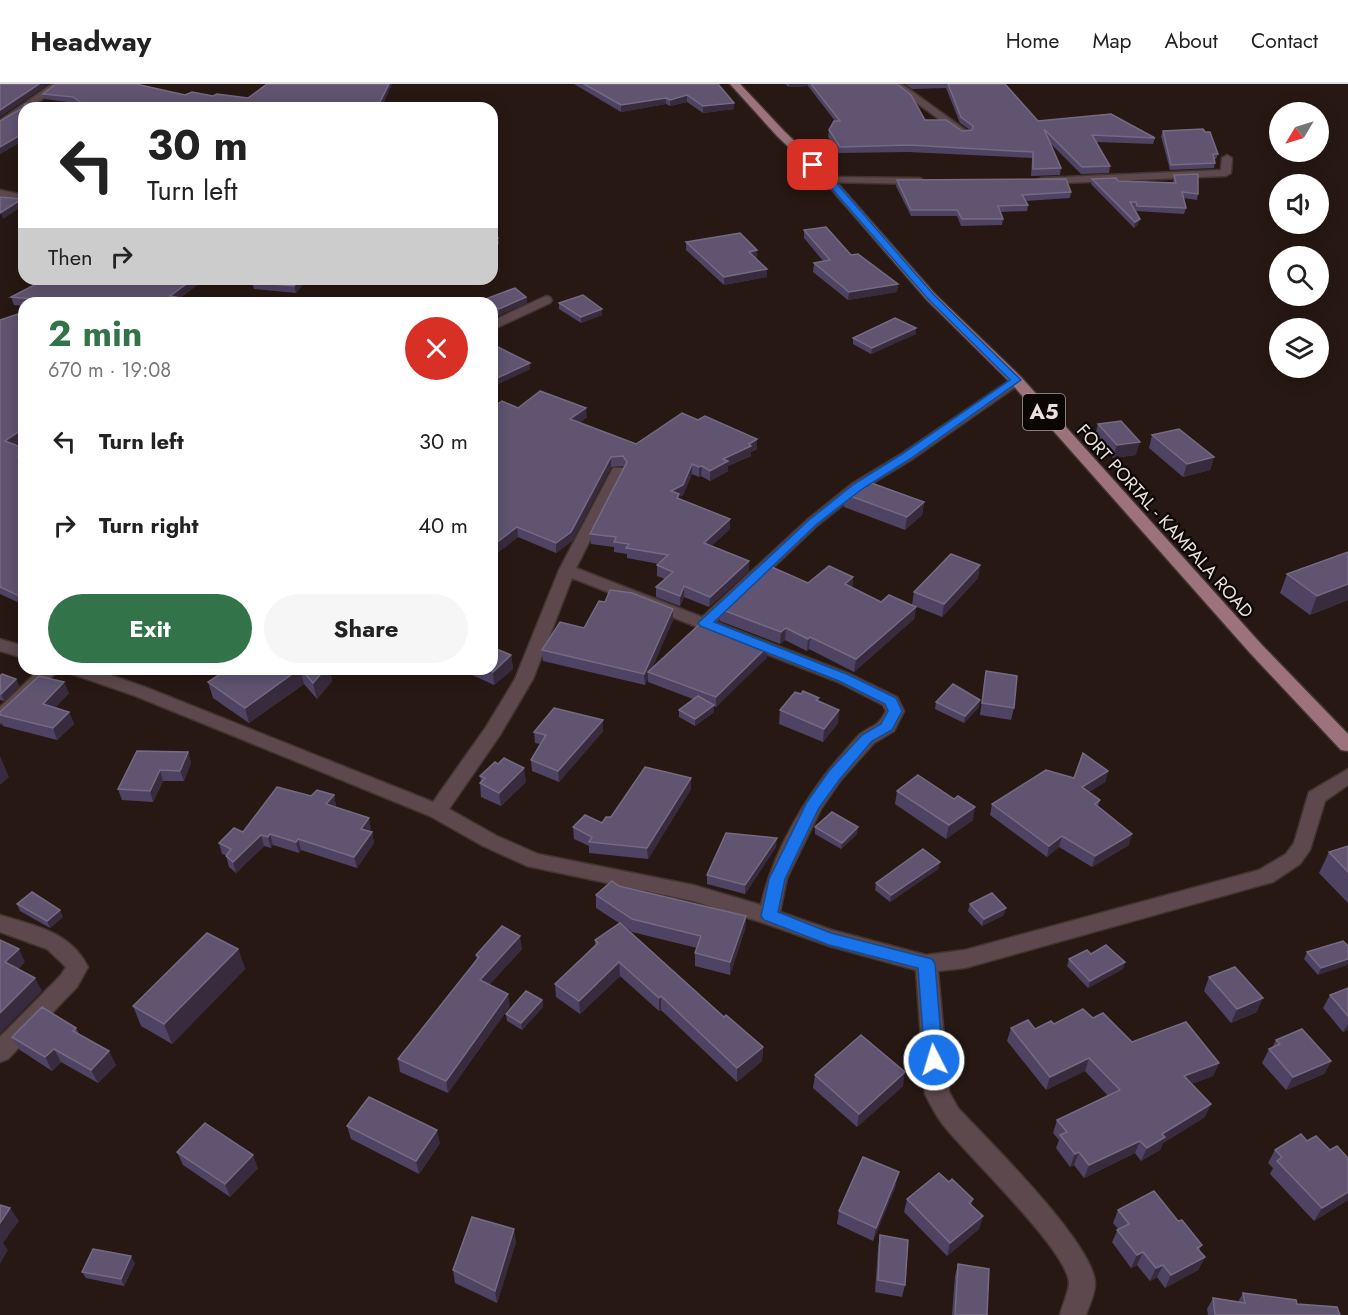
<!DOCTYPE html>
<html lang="en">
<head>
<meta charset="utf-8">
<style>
  :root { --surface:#fff; --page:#f6f6f6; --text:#222; --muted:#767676; --line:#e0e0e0; --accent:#337349 }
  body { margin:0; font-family:Jost,sans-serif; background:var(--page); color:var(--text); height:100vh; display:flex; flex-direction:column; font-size:22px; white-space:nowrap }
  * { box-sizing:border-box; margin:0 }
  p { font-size:20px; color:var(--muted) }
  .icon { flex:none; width:33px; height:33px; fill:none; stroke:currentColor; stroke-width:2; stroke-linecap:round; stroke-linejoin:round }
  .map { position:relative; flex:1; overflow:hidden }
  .panel { position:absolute; left:18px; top:213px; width:480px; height:378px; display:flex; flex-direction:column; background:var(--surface); border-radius:18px; box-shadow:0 3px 15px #0003 }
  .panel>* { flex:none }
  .top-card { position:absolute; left:18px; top:18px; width:480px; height:183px; border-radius:18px; box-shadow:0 3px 15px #0003; background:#fff; color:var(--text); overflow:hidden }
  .needle { width:39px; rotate:232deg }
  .tools { position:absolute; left:1269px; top:18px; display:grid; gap:12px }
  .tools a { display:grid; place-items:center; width:60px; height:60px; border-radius:50%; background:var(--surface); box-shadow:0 3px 15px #0003; font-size:30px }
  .pin { position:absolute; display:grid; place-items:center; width:51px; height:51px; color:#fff; margin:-26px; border-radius:12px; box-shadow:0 3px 9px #0006 }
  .me { position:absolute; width:66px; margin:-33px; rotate:355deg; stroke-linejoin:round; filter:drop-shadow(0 0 4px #0008) }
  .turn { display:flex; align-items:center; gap:21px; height:126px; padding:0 30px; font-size:27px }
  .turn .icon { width:78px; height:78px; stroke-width:2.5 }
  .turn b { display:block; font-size:42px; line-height:51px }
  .then { display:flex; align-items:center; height:57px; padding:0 30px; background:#0003; gap:12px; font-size:22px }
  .round { display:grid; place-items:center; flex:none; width:63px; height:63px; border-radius:32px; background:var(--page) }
  .head { display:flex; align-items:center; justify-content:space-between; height:102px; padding:0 30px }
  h1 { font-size:36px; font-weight:700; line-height:45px; color:var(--accent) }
  .button { display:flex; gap:12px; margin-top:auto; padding:12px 30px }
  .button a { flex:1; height:69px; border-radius:36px; background:var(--accent); color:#fff; font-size:24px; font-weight:700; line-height:69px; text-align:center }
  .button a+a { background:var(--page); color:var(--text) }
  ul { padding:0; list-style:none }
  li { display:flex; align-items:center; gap:18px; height:84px; padding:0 30px }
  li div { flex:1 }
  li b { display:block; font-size:22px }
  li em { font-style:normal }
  header { display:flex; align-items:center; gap:36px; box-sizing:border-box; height:84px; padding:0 30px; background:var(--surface); border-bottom:2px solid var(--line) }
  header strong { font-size:28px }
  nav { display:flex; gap:33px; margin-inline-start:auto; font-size:21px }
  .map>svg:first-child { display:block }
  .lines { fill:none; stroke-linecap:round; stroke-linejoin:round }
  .minor-casing { stroke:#42342f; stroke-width:3 }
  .major-casing { stroke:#42342f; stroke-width:3 }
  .minor { fill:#5c484d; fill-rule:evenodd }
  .major { fill:#9c737d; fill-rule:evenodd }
  .wall { fill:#4f4364 }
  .shaded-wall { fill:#382b3e }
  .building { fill:#605471; stroke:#756a82; stroke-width:1.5 }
  .route { fill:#1a73e8; stroke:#114b97; stroke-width:1.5 }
  .labels { text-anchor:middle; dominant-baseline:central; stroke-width:4.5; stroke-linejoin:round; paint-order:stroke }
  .far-street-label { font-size:18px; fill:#ebe0dc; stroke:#0b0604 }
  .shield { fill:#0b0604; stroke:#a89f9b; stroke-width:1.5 }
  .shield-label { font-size:21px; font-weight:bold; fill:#ebe0dc }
</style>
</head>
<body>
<header>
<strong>Headway</strong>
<nav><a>Home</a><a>Map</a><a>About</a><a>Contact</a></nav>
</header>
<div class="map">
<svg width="1348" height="1231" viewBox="0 0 1348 1231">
  <rect width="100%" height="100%" fill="#271813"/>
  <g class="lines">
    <g class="minor-casing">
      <g id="minor">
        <polygon points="52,0 63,0 30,24 24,24 24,28 0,43 0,36"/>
        <polygon points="891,0 902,0 971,50 962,52"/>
        <polygon points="1227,71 1232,74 1231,89 1226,92 1041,100 1036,97 1041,94 1221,86 1222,74"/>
        <polygon points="829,93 920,94 925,97 920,100 825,98 825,94"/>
        <polygon points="0,106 24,111 24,117 0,112"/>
        <polygon points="546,212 550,213 552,216 550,219 492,246 492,237"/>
        <path d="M1016,292L1023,296L1021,299L911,376L863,405L818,441L716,538L850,590L897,613L904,627L894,647L874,659L841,696L821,725L787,794L780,828L832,846L926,871L965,866L1259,786L1286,770L1294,759L1309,708L1348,685V701L1325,717L1310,766L1300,780L1273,798L965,884L938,887L949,1008L958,1024C987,1055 1096,1162 1095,1200C1095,1210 1089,1222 1086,1231H1060C1062,1222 1068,1210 1069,1200C1070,1168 964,1069 941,1038C935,1029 930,1020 925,1010L916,886L829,862L764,839L693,817L527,782L483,762L430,732L133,611L69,589L66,585H93L145,603L433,718L486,643L515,595L559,486L613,384H623L625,387L576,484L702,533L808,435L853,399L901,370ZM572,494L838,598L883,621L886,627C877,645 872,640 859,651C854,656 849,662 844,668C807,709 773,767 761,821L693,801L538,770L497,752L449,725L500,651L533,595Z"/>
        <polygon points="0,555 24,562 24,574 0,567"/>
        <polygon points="40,585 60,585 6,637 0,639 0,623"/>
        <path d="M0,831C35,842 70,847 88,883L77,903L8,975L0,978V953L61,891L66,883L47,865L0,848Z"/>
      </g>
    </g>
    <g class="major-casing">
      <polygon id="major" points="730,0 740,0 785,48 833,94 935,210 1021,293 1262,561 1348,650 1348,667 1341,666 1250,569 1011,299 927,216 825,98 777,52"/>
    </g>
    <use href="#minor" class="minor"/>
    <use href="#major" class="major"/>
  </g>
  <g class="wall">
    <polygon points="56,0 136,0 185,11 192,8 213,12 217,10 248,14 267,0 392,0 382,22 390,23 390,24 24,24 24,56 0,70 0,37 23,24 25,20 77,20 74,19 45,15 43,10"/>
    <polygon points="574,0 718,0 734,19 734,25 703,29 687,18 670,22 666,20 621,28"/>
    <polygon points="785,0 897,0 925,36 962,47 970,46 960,39 946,4 912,5 905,0 1005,0 1038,37 1155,54 1153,60 1096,58 1110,82 1109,89 1081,90 1050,59 1061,84 1060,91 1031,92 1032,74 908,68 839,69 828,53 829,46 835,37 808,2 789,3"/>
    <polygon points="1163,47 1218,70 1216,75 1214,75 1215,79 1214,84 1170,86 1161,52"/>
    <polygon points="1174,91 1198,110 1197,116 1183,114 1186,124 1184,130 1136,127 1134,123 1133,123 1138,140 1134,144 1091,100 1092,95 1173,99"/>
    <polygon points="897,96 1071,108 1070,114 1025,117 1028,121 1027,127 1000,128 1003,135 1002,141 961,142 957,132 911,132 896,102"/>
    <polygon points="804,146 851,171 898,200 897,208 848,216 813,188 814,179 823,177 804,154"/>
    <polygon points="492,147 498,154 499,160 492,161"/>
    <polygon points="686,158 757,166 757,174 756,175 767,185 767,193 724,201 686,166"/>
    <polygon points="46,195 205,195 180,214 208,219 24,219 24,222 14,221 11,213"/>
    <polygon points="307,195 296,209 254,205 252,198"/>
    <polygon points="526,213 527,219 499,231 492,228 492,219 481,219 480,217"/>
    <polygon points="559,219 602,225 602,231 581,239 559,225"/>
    <polygon points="24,228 24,355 15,361 24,364 24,521 0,510 0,236"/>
    <polygon points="916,244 916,250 871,270 853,260 853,254"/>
    <polygon points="492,260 530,279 530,285 498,300 492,297"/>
    <polygon points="492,324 518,324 587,333 579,339 636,360 757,365 751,368 751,372 728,382 728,387 710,397 701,392 699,393 692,390 683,411 679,413 679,415 730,435 730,445 711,462 749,477 749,487 709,523 684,513 680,522 656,513 656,503 665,495 657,492 657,481 659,480 627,474 627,470 614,468 614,463 591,460 590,450 624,384 623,382 611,383 572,457 556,469 518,453 492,473"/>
    <polygon points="1098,340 1136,371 1113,374 1095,352"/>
    <polygon points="1152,351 1214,373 1210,386 1183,393 1149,364"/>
    <polygon points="845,410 924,418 922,431 905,446 844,423"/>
    <polygon points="1348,468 1348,516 1310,531 1280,509 1287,490"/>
    <polygon points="980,481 978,494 942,533 912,521 914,508"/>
    <polygon points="853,493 852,504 881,518 916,523 914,535 854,588 809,565 807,567 785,556 780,560 720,537 720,525 808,499"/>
    <polygon points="605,518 673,536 652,584 767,573 716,623 714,622 714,628 695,642 679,633 679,626 693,615 648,598 648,594 645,601 543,577 542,566 584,544"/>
    <polygon points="511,571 513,585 494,601 459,585 492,585"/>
    <polygon points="228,585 329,585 332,597 317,615 304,600 249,639 213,614 208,598"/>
    <polygon points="986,587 1014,624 1011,636 980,631"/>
    <polygon points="0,592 16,595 19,602 4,617 0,616"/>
    <polygon points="69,609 55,623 69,628 74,640 57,656 3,642 0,636 0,628"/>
    <polygon points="801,610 819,614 818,617 838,639 823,658 779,640 780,626"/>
    <polygon points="936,618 979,623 964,639 935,625"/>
    <polygon points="603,636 603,647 559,698 532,687 531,676 540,660 535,659 534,648"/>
    <polygon points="188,668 191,679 184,697 163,697 153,718 122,716 118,705"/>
    <polygon points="1108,687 1105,698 1089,708 1100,716 1098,722 1129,761 1092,783 1059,763 1047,773 990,731 992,720 1074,694"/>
    <polygon points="480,692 526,698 501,722 481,713 480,699 481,697"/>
    <polygon points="691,694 691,705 648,775 589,769 589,762 574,755 573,743 602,739 611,733"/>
    <polygon points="897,707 954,715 973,736 946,755 895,720"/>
    <polygon points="334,711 336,722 335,723 371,745 369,747 372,748 374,759 357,784 301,766 299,769 273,761 271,764 264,762 236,789 229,783 226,771 222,770 219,759 243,748 311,712"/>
    <polygon points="815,743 857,750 841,765 815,750"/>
    <polygon points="1348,762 1348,819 1319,789 1329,768"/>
    <polygon points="776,763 745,810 707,800 707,791"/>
    <polygon points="940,778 938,785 890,818 875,806 876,799"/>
    <polygon points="619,802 746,832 745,845 730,891 695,882 695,869 697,864 632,848 624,842 724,933 763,963 762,977 737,998 661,926 659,927 620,892 580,930 556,913 555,900 595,862 595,856 619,839 596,824 596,811"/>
    <polygon points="17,820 63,833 50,844 20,827"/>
    <polygon points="970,820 1004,831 982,842 968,827"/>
    <polygon points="1343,857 1318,891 1304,875 1307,868"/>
    <polygon points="238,865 245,885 172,960 141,942 133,922"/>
    <polygon points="522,865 489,901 510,922 448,1009 400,988 398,975 477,877 476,871"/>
    <polygon points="1069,875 1125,878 1123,885 1088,904 1067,882"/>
    <polygon points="1209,893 1257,928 1231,939 1204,907"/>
    <polygon points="1348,904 1348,946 1343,948 1323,924 1330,911"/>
    <polygon points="542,916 543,923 522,946 507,937 506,930"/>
    <polygon points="1093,934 1132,958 1219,979 1213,992 1191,1000 1205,1033 1163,1059 1160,1066 1141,1077 1135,1069 1084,1094 1074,1081 1070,1083 1056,1064 1059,1056 1053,1049 1057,1036 1108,1012 1085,987 1046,1006 1007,957 1011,944 1035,945 1054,940"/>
    <polygon points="76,944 79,950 116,981 98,999 61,978 52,987 20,966 12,953"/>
    <polygon points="1276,956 1331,977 1324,990 1286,1006 1262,979 1269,965 1272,964"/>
    <polygon points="815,991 903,1002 857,1043 813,1004"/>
    <polygon points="347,1042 440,1059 419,1090 351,1055"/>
    <polygon points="1307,1057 1348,1074 1348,1116 1314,1137 1270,1090 1273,1084 1268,1079 1275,1066"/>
    <polygon points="177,1068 258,1084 230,1113 183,1081"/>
    <polygon points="949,1098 973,1115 971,1121 983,1132 979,1145 947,1172 904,1128 907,1115"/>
    <polygon points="896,1101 873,1157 837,1140 839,1127"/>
    <polygon points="1118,1126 1178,1137 1202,1161 1199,1166 1205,1173 1198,1186 1165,1204 1157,1193 1150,1197 1137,1181 1131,1184 1112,1158 1118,1145 1113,1139"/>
    <polygon points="880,1151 905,1201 902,1213 875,1208 878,1164"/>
    <polygon points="516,1158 497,1219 455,1199 453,1186"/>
    <polygon points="135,1179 124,1202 86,1194 82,1188"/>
    <polygon points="958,1180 987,1231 952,1231 955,1192"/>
    <polygon points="1243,1209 1297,1220 1340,1231 1208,1231 1207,1225 1213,1214 1238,1218"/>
  </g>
  <g class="shaded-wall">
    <polygon points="39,0 49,0 0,33 0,26"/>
    <polygon points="389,0 392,0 381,24 378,22"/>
    <polygon points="789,0 808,0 808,2 789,3"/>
    <polygon points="687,11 687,18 670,22 670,16"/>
    <polygon points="666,14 666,20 621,28 621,21"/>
    <polygon points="734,19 734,25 703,29 703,22"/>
    <polygon points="24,49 24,56 0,70 0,63"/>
    <polygon points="22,115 24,121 3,135 1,129"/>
    <polygon points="1140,135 1138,140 1134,144 1135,138"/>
    <polygon points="757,166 757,174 749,176 749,168"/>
    <polygon points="767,185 767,193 724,201 724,193"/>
    <polygon points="193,195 205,195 173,219 170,212"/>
    <polygon points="300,195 307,195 296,209 294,202"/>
    <polygon points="898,200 897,208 848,216 849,208"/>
    <polygon points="526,213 527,219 499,231 499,225"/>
    <polygon points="602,225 602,231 581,239 581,233"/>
    <polygon points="916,244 916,250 871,270 872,264"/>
    <polygon points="530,279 530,285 498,300 497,294"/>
    <polygon points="586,324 587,333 570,345 570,335"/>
    <polygon points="24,344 24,355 9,365 5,357"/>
    <polygon points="757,355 757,365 751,368 751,372 728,382 728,387 710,397 710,387 723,375"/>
    <polygon points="1140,358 1136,371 1113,374 1117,361"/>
    <polygon points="24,369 24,379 18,373"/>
    <polygon points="611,373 611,383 572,457 556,469 556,459"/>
    <polygon points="1214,373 1210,386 1183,393 1187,380"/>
    <polygon points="692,380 692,390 683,411 679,413 679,420 671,407"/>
    <polygon points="702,382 701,392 699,393 699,383"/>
    <polygon points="924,418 922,431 905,446 907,433"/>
    <polygon points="730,435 730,445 704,469 704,459"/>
    <polygon points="517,443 518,453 492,473 492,462"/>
    <polygon points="749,477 749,487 709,523 710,513"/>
    <polygon points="980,481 978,494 942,533 944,520"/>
    <polygon points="853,493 852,505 845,500"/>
    <polygon points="1348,500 1348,516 1310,531 1317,512"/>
    <polygon points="684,502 684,513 680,522 680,512"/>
    <polygon points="916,523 914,535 854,588 856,575"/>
    <polygon points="673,525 673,536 650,589 648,588 648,594 645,601 644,590"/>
    <polygon points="786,544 785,556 780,560 781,548"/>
    <polygon points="810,553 809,565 807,567 808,555"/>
    <polygon points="768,562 767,573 716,623 716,613"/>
    <polygon points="511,571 513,585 494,601 493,588"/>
    <polygon points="299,585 300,585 304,600 249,639 245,624"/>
    <polygon points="322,585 329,585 332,597 317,615 313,599"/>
    <polygon points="16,595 19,602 4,617 1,610"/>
    <polygon points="64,598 69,609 48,632 43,620"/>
    <polygon points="980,616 979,623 964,639 965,632"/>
    <polygon points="714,621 714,628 695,642 695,635"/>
    <polygon points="839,626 838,639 823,658 824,645"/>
    <polygon points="69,628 74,640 57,656 53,644"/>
    <polygon points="603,636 603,647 559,698 558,687"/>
    <polygon points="188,668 191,679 184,697 180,687"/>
    <polygon points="0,672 9,693 0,701"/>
    <polygon points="524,684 526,698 501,722 499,709"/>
    <polygon points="160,686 163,697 153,718 150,707"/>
    <polygon points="1108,687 1105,698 1079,714 1082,703"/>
    <polygon points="691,694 691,705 648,775 647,764"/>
    <polygon points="334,711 336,722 329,731 326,720"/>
    <polygon points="975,723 973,736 946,755 949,741"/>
    <polygon points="369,734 371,745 363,756 361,745"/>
    <polygon points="858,743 857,750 841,765 842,759"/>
    <polygon points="372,748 374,759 357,784 354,773"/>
    <polygon points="270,750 273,761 271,764 268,753"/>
    <polygon points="1132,750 1129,761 1092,783 1095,772"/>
    <polygon points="261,751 264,762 236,789 233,778"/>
    <polygon points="1062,752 1059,763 1047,773 1049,762"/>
    <polygon points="777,754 776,763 745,810 745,801"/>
    <polygon points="298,755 301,766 299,769 296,758"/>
    <polygon points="940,778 938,785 890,818 891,811"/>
    <polygon points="1006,824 1004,831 982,842 984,835"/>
    <polygon points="60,826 63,833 50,844 47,837"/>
    <polygon points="746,832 745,845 730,891 730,878"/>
    <polygon points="520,852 522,865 482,909 480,896"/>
    <polygon points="19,865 25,878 12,892 5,878"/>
    <polygon points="238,865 245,885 172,960 164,940"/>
    <polygon points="1348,875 1348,881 1318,891 1321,884"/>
    <polygon points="619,878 620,892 580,930 579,917"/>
    <polygon points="1125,878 1123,885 1088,904 1090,897"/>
    <polygon points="35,894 42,907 0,950 0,929"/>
    <polygon points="508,910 510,922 448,1009 446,997"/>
    <polygon points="661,912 661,926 659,927 659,914"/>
    <polygon points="1263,914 1257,928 1231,939 1237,925"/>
    <polygon points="542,916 543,923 522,946 521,939"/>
    <polygon points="1348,940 1348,946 1343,948"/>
    <polygon points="763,963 762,977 737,998 737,984"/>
    <polygon points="54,965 61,978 52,987 45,973"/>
    <polygon points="109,967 116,981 98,999 91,986"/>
    <polygon points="1089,974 1085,987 1046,1006 1050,993"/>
    <polygon points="1331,977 1324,990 1286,1006 1293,993"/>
    <polygon points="1219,979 1213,992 1178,1005 1184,992"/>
    <polygon points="905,988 903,1002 857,1043 859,1030"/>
    <polygon points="1211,1020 1205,1033 1163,1059 1160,1066 1141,1077 1147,1064 1162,1050"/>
    <polygon points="437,1046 440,1059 419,1090 416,1077"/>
    <polygon points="1140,1057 1135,1069 1084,1094 1089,1081"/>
    <polygon points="1079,1068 1074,1081 1070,1083 1075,1070"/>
    <polygon points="253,1071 258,1084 230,1113 225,1100"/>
    <polygon points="899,1088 896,1101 873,1157 876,1144"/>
    <polygon points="1348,1108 1348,1116 1314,1137 1322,1124"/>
    <polygon points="10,1124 19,1137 3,1159 8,1166 0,1180 0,1139"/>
    <polygon points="983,1132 979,1145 947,1172 950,1159"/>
    <polygon points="514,1145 516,1158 497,1219 495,1207"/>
    <polygon points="1143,1168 1137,1181 1131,1184 1137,1171"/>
    <polygon points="131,1172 135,1179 124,1202 121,1195"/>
    <polygon points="1205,1173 1198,1186 1165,1204 1171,1191"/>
    <polygon points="1163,1181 1157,1193 1150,1197 1156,1184"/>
  </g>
  <g class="building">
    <polygon points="0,0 39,0 0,26"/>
    <polygon points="56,0 136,0 185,11 192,8 213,12 217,10 248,14 267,0 389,0 378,22 390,23 389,24 24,24 24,49 0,63 0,37 23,24 25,20 77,20 80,18 73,13 43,10"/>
    <polygon points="584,0 718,0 734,19 703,22 687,11 670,16 666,14 621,21"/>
    <polygon points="811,0 897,0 911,11 925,36 946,36 962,47 972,46 973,42 961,33 948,0 1005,0 1038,37 1111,30 1155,54 1092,51 1110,82 1082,83 1044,45 1061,84 1033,85 1033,68 909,61 840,63 829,46 834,37 840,37"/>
    <polygon points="1203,45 1205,48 1210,48 1218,70 1213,70 1215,79 1171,81 1163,47"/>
    <polygon points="1198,90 1198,110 1182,108 1186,124 1137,122 1136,118 1130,118 1140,135 1135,138 1092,95 1116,94 1118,97 1176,99 1174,91"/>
    <polygon points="1066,95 1071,108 1022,111 1028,121 998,122 1003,135 962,135 957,126 911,126 897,96"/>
    <polygon points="0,113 22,115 0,129"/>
    <polygon points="826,143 851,171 858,170 898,200 849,208 814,179 830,176 804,146"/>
    <polygon points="492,147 498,154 492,155"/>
    <polygon points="740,149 757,166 749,168 767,185 724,193 686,158"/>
    <polygon points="46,195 193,195 170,212 208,219 49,219 54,217 11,213"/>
    <polygon points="255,195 300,195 294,202 252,198"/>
    <polygon points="515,204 526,213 499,225 492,222 492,219 484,219 480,217"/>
    <polygon points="583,211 602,225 581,233 559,219"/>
    <polygon points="24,228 24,344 5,357 24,364 24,369 18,373 24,375 24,514 0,503 0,236"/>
    <polygon points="895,234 916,244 872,264 853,254"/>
    <polygon points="492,260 530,279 497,294 492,291"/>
    <polygon points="540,307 586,324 570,335 636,360 682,329 698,336 705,332 757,355 749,360 751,362 723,375 728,377 710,387 702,382 699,383 692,380 683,401 671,407 679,410 677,414 730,435 704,459 749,477 710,513 684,502 680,512 656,503 673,488 657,481 668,471 626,464 629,460 614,458 616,453 590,450 627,378 623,372 611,373 571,448 556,459 517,443 492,462 492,324 502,317 518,324"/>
    <polygon points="1121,337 1140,358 1117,361 1098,340"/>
    <polygon points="1179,345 1214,373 1187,380 1152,351"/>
    <polygon points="863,396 924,418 907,433 845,410"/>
    <polygon points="1348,468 1348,500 1317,512 1287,490"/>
    <polygon points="951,470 980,481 944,520 914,508"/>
    <polygon points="767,481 808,499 829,482 853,493 845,500 881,518 889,511 916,523 856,575 810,553 808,555 786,544 781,548 720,525"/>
    <polygon points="610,506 632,509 673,525 644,590 542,566 560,538 584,544 599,517 605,518"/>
    <polygon points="703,537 768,562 716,613 648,588"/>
    <polygon points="492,563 511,571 493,588 487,585 492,585"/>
    <polygon points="228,585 299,585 245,624 208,598"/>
    <polygon points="301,585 325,585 313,599"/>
    <polygon points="986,587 1017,592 1014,624 982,619"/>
    <polygon points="2,590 16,595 1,610 0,592"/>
    <polygon points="39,592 64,598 43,620 69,628 53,644 0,631 0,628"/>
    <polygon points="953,600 980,616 965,632 936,618"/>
    <polygon points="803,607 819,614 816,616 839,626 824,645 780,626 795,608 801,610"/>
    <polygon points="698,612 714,621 695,635 679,626"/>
    <polygon points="554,624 603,636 558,687 531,676 546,651 534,648"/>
    <polygon points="137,667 188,668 180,687 160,686 150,707 118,705"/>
    <polygon points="1083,669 1108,687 1082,703 1100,716 1095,720 1132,750 1095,772 1062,752 1049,762 992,720 1046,686 1074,694"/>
    <polygon points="504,674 524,684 499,709 480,699 485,694 480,692 495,678 498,680"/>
    <polygon points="645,683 691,694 647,764 589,758 592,753 573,743 585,731 602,739 606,733 611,733"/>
    <polygon points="918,691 954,715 958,712 975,723 949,741 897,707"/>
    <polygon points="277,703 311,712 317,706 334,711 326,720 369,734 361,745 372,748 354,773 298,755 296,758 270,750 268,753 261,751 233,778 226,772 231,765 219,759 234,744 243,748"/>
    <polygon points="832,728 858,743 842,759 815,743"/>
    <polygon points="726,749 777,754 745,801 707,791"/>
    <polygon points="1348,762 1348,788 1329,768"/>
    <polygon points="923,765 940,778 891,811 876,799"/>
    <polygon points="612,797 619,802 746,832 730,878 695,869 701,852 632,835 596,811"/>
    <polygon points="32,808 60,826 47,837 17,820"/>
    <polygon points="992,809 1006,824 984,835 970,820"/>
    <polygon points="620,839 724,933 726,931 763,963 737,984 661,912 659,914 619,878 579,917 555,900 598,859 595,856"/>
    <polygon points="502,842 520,852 480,896 508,910 446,997 398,975 479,873 476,871"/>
    <polygon points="207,849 238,865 164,940 133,922"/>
    <polygon points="0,856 19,865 5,878 35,894 0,929"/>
    <polygon points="1343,857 1348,862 1348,875 1321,884 1307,868"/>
    <polygon points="1106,861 1125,878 1090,897 1069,875 1087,866 1091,870"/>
    <polygon points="1235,883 1263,914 1237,925 1209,893"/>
    <polygon points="1348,904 1348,932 1330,911"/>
    <polygon points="526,907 542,916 521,939 506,930"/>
    <polygon points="42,923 76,944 73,947 109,967 91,986 54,965 45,973 12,953"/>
    <polygon points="1083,925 1093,934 1103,929 1132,958 1186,938 1219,979 1184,992 1211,1020 1162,1050 1165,1053 1147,1064 1140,1057 1089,1081 1079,1068 1075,1070 1060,1051 1067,1048 1057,1036 1120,1006 1089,974 1050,993 1011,944 1028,936 1035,945 1051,937 1054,940"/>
    <polygon points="1302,945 1331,977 1293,993 1269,965 1280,960 1276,956"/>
    <polygon points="861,951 905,988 859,1030 815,991"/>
    <polygon points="369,1013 437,1046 416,1077 347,1042"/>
    <polygon points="205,1039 253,1071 225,1100 177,1068"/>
    <polygon points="1301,1050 1307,1057 1316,1052 1330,1066 1337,1062 1348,1074 1348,1108 1322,1124 1277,1077 1282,1073 1275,1066"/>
    <polygon points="863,1073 899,1088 876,1144 839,1127"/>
    <polygon points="939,1089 949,1098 952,1095 973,1115 969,1119 983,1132 950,1159 907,1115"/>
    <polygon points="1154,1107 1178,1137 1182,1136 1202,1161 1197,1164 1205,1173 1171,1191 1163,1181 1156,1184 1143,1168 1137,1171 1117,1146 1129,1140 1118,1126"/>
    <polygon points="0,1121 10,1124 0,1139"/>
    <polygon points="472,1133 514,1145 495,1207 453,1186"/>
    <polygon points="880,1151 908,1156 905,1201 878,1196"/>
    <polygon points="93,1165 131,1172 121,1195 82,1188"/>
    <polygon points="958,1180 989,1185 987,1231 955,1231"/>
    <polygon points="1243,1209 1296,1216 1297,1220 1337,1223 1340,1231 1215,1231 1213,1214 1245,1219"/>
  </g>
  <polygon class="route" points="810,79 816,79 832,94 934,211 1021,296 910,375 862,405 817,440 714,538 849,591 896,614 902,627 892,646 872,657 840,695 819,724 785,795 778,828 831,849 932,875 935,880 943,976 940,981 934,984 928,981 925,976 918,884 829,861 764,836 761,832 769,795 807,718 829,687 862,651 881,640 888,627 885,620 839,597 700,542 698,539 809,436 854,400 902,370 1010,296 928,215 826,98 810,83"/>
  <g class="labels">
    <g class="far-street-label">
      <text transform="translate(1165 437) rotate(48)">FORT PORTAL - KAMPALA ROAD</text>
    </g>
    <rect class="shield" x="1023" y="310" width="42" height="36" rx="4.5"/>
    <g class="shield-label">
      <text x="1044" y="328">A5</text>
    </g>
  </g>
</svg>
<div class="tools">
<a><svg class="needle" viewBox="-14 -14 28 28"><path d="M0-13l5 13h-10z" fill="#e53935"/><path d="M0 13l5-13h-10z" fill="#767676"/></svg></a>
<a><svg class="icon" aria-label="sound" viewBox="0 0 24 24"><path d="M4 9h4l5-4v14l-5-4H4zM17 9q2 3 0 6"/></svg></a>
<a><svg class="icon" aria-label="search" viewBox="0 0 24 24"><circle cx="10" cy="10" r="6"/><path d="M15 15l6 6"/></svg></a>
<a><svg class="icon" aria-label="layers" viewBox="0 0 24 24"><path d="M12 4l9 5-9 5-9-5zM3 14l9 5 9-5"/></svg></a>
</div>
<div class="pin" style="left:813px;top:81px;background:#d93025"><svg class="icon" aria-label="arrive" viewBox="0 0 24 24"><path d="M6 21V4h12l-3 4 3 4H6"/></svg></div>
<svg class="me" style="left:934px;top:976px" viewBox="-20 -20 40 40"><circle r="17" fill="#1a73e8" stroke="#fff" stroke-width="3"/><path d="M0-11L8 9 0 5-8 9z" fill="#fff"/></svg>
<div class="top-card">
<div class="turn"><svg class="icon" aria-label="left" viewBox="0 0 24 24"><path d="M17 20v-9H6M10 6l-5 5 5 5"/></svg><div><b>30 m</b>Turn left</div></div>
<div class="then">Then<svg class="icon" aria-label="right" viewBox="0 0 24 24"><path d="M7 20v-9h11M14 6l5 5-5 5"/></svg></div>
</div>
<section class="panel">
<div class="head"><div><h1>2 min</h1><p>670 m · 19:08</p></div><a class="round" style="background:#d93025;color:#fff"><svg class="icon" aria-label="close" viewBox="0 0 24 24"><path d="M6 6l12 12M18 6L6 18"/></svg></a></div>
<ul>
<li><svg class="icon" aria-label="left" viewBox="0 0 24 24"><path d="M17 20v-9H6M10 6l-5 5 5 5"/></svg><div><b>Turn left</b></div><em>30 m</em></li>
<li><svg class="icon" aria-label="right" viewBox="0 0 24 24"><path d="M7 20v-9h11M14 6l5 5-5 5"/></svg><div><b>Turn right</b></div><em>40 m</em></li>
</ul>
<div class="button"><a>Exit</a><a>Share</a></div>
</section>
</div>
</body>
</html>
